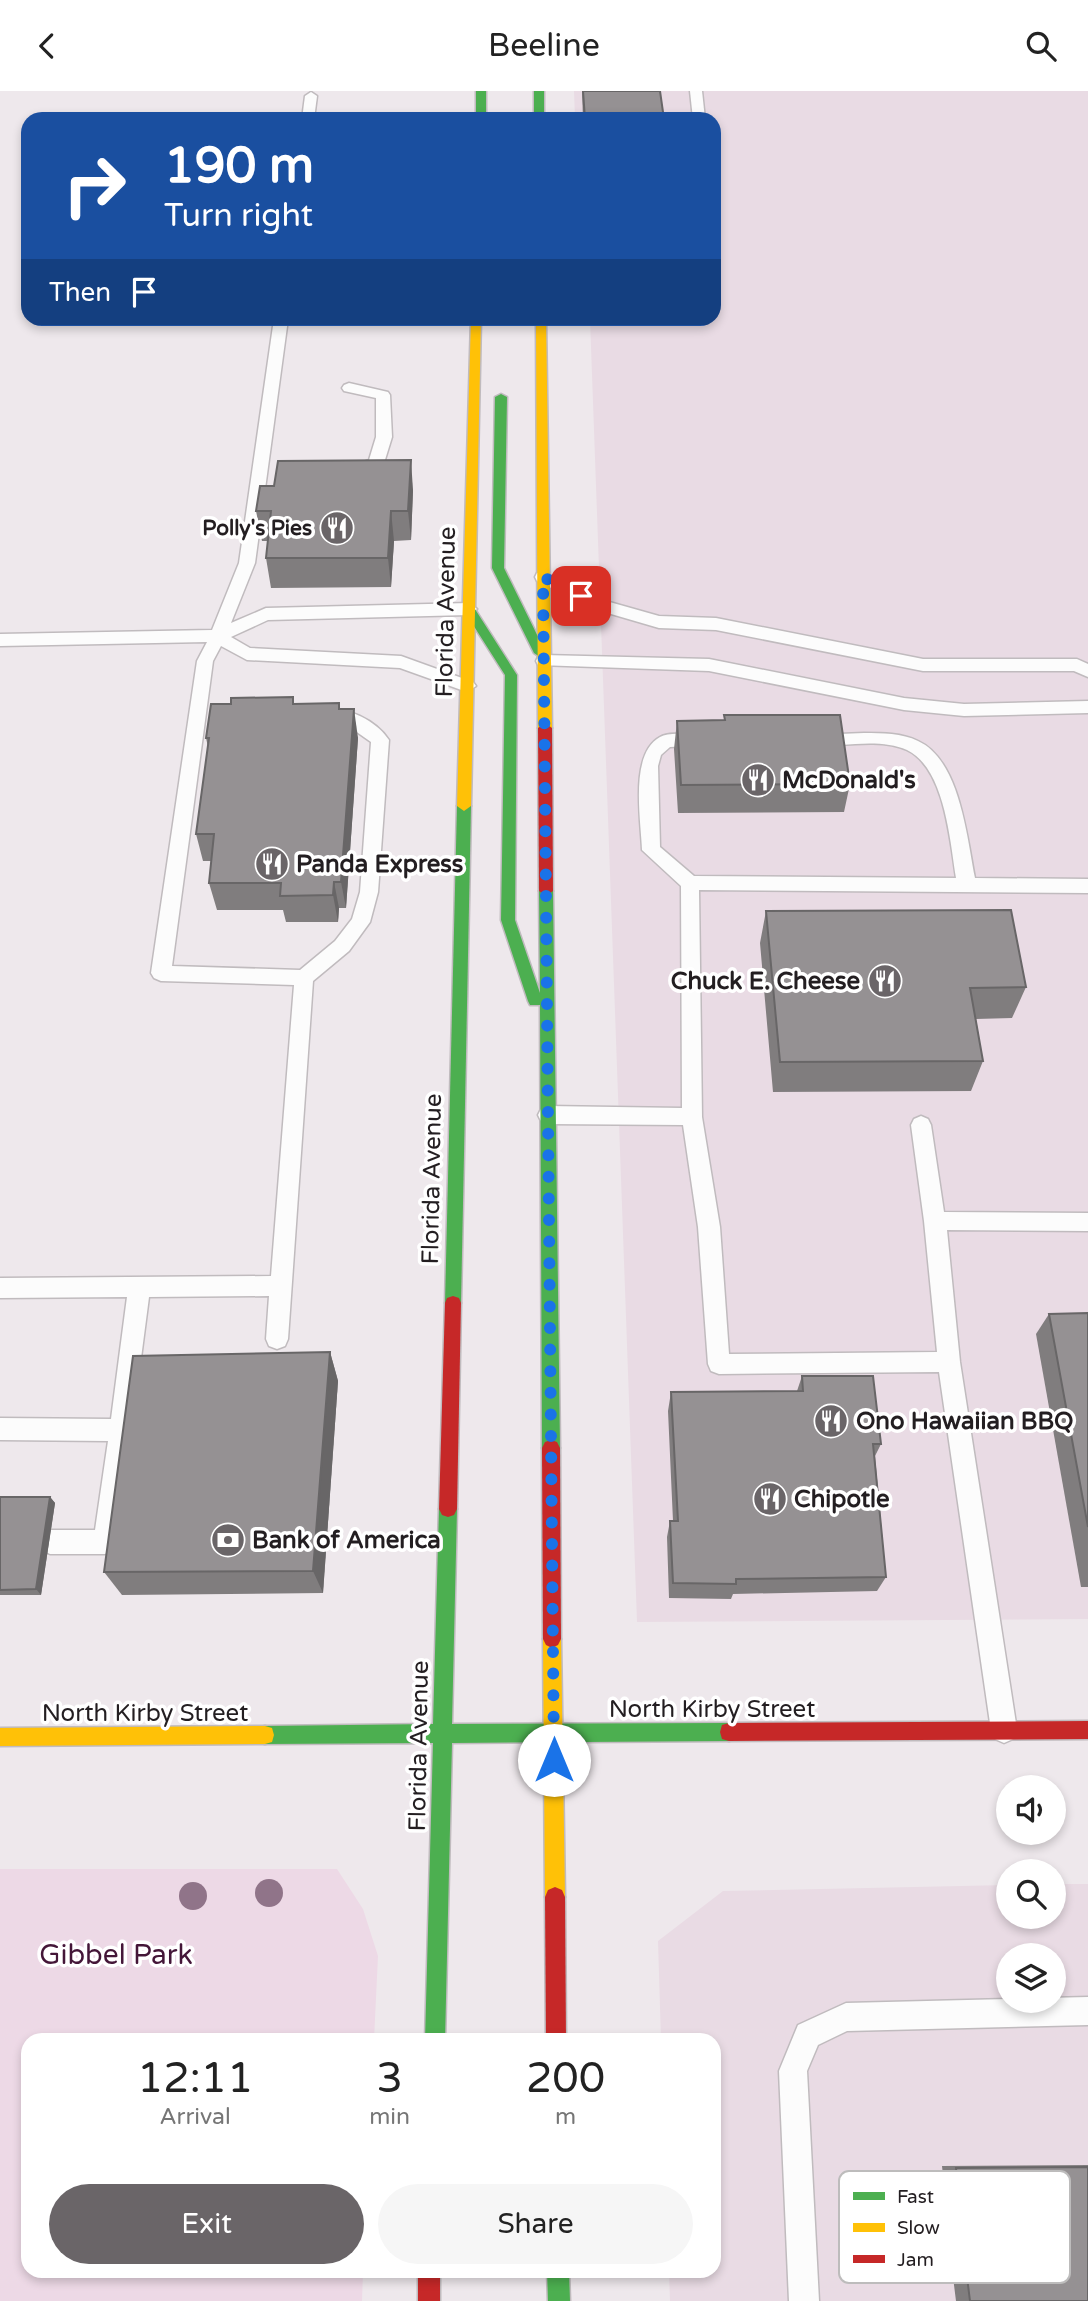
<!DOCTYPE html>
<html lang="en">
<head>
<meta charset="utf-8">
<style>
  :root { --surface:#fff; --page:#f6f6f6; --text:#222; --muted:#767676; --accent:#6a6568 }
  body { margin:0; font-family:"Varela Round",sans-serif; background:var(--page); color:var(--text); height:100vh; display:flex; flex-direction:column; font-size:26px; white-space:nowrap }
  * { box-sizing:border-box; margin:0 }
  p { font-size:23px; color:var(--muted) }
  .icon { flex:none; width:38px; height:38px; fill:none; stroke:currentColor; stroke-width:2; stroke-linecap:round; stroke-linejoin:round }
  .map { position:relative; flex:1; overflow:hidden }
  .drawer { position:absolute; left:21px; top:1942px; width:700px; height:245px; display:flex; flex-direction:column; background:var(--surface); border-radius:21px; box-shadow:0 4px 10px #0003 }
  .drawer>* { flex:none }
  .banner { position:absolute; left:21px; top:21px; width:700px; height:214px; border-radius:21px; box-shadow:0 4px 10px #0003; background:#1a4fa0; color:#fff; overflow:hidden }
  .buttons { position:absolute; left:996px; top:1684px; display:grid; gap:14px }
  .buttons a { display:grid; place-items:center; width:70px; height:70px; border-radius:50%; background:var(--surface); box-shadow:0 4px 10px #0003; font-size:35px }
  .pin { position:absolute; display:grid; place-items:center; width:60px; height:60px; color:#fff; margin:-30px; border-radius:14px; box-shadow:0 4px 10px #0006 }
  .me { position:absolute; width:77px; margin:-38px; rotate:0deg; stroke-linejoin:round; filter:drop-shadow(0 0 5px #0008) }
  .turn { display:flex; align-items:center; gap:24px; height:147px; padding:0 28px; font-size:32px }
  .turn .icon { width:91px; height:91px; stroke-width:2.5 }
  .turn b { display:block; font-size:49px; line-height:60px }
  .then { display:flex; align-items:center; height:66px; padding:0 28px; background:#0003; gap:14px; font-size:26px }
  .eta { display:flex; justify-content:space-evenly; align-items:center; height:119px; text-align:center }
  .eta b { font-size:42px; font-weight:600; line-height:49px }
  .button { display:flex; gap:14px; margin-top:auto; padding:14px 28px }
  .button a { flex:1; height:80px; border-radius:42px; background:var(--accent); color:#fff; font-size:28px; font-weight:600; line-height:80px; text-align:center }
  .button a+a { background:var(--page); color:var(--text) }
  header { display:flex; justify-content:space-between; align-items:center; height:91px; padding:0 28px; background:var(--surface); font-size:32px; font-weight:600 }
  .map>svg:first-child { display:block }
  .built { fill:#e9dbe4; fill-rule:evenodd }
  .green { fill:#edd9e6 }
  .lines { fill:none; stroke-linecap:round; stroke-linejoin:round }
  .lane-casing { stroke:#c0bbbe; stroke-width:3 }
  .fast-casing { stroke:#c0bbbe; stroke-width:3 }
  .slow-casing { stroke:#c0bbbe; stroke-width:3 }
  .jam-casing { stroke:#c0bbbe; stroke-width:3 }
  .lane { fill:#fcfcfc; fill-rule:evenodd }
  .fast { fill:#4caf50; fill-rule:evenodd }
  .slow { fill:#ffc107; fill-rule:evenodd }
  .jam { fill:#c62828; fill-rule:evenodd }
  .tree { fill:#907489 }
  .wall { fill:#807d7e }
  .shaded-wall { fill:#686667 }
  .building { fill:#959193; stroke:#686667; stroke-width:2 }
  .route { stroke:#1a73e8; stroke-width:12; stroke-dasharray:0 21.6 }
  .labels { text-anchor:middle; dominant-baseline:central; stroke-width:7; stroke-linejoin:round; paint-order:stroke }
  .far-poi-label { font-size:21px; font-weight:bold; fill:#231e21; stroke:#fff; text-anchor:end }
  .street-label { font-size:24px; fill:#231e21; stroke:#fff }
  .poi-label { font-size:24px; font-weight:bold; fill:#231e21; stroke:#fff; text-anchor:start }
  .near-park-label { font-size:28px; fill:#441638; stroke:#fff }
  .key { fill:#fff; stroke:#bdbcbc; stroke-width:2 }
  .key-label { font-size:19px; fill:#231e21 }
</style>
</head>
<body>
<header><svg class="icon" aria-label="back" viewBox="0 0 24 24"><path d="M15 5l-7 7 7 7"/></svg>Beeline<svg class="icon" aria-label="search" viewBox="0 0 24 24"><circle cx="10" cy="10" r="6"/><path d="M15 15l6 6"/></svg></header>
<div class="map">
<svg width="1088" height="2210" viewBox="0 0 1088 2210">
  <rect width="100%" height="100%" fill="#eee8ec"/>
  <g class="built">
    <polygon points="574,0 1088,0 1088,1528 637,1531 590,228 714,228 714,28 575,28"/>
    <path d="M1054,1793H1088V2210H670L669,2181L714,2180V1950L661,1949L658,1850L723,1800L1008,1794V1825H1054ZM1008,1864H1054V1909H1008Z"/>
  </g>
  <polygon class="green" points="0,1778 337,1778 363,1818 378,1865 374,1949 28,1950 28,2180 363,2181 362,2210 0,2210"/>
  <g class="lines">
    <g class="lane-casing">
      <g id="lane">
        <polygon points="690,0 702,0 705,28 693,28"/>
        <polygon points="311,1 317,5 314,28 302,28 305,5"/>
        <path d="M274,228H288L255,472L231,532L266,517L469,512L477,518L469,524L268,529L231,546L250,557L401,565L473,591L476,595L467,601L400,577L247,569L221,555L213,570L172,875L300,879L335,850L352,828L360,801L371,651L344,632L322,628L319,624L322,620C345,613 377,630 389,649L378,801L370,831L349,860L313,890L288,1248L285,1255L277,1258L269,1255L266,1248L269,1205L149,1206L117,1451L113,1459L105,1463H50L42,1459L38,1451L42,1443L50,1439H95L108,1350L0,1349V1327L111,1328L127,1206L0,1207V1187L271,1185L294,894L161,890L154,887L151,882L197,570L207,551L0,555V543L212,539L239,472Z"/>
        <polygon points="349,292 388,301 390,304 392,346 384,372 381,375 352,385 344,380 347,377 369,369 376,346 376,307 344,300 342,297 344,294"/>
        <polygon points="543,481 606,510 659,525 716,527 923,568 1077,568 1088,573 1088,586 1074,580 923,580 716,539 659,537 594,518 537,490 535,486 537,482"/>
        <polygon points="544,564 709,568 904,607 964,613 1088,610 1088,622 964,625 904,619 709,580 538,574 536,570 538,566"/>
        <path d="M864,642C882,642 902,642 918,650C960,669 967,747 975,787L1088,788V802L699,799L702,1026L720,1136L729,1263L937,1261L924,1130L911,1034L914,1028L921,1025L928,1028L931,1034L944,1121L1088,1122V1140L947,1139L960,1271L1017,1639L1013,1648L1004,1652L995,1648L991,1639L939,1281L719,1283L711,1280L708,1273L698,1136L683,1034L548,1033L541,1030L538,1024L541,1018L548,1015L682,1017L681,795L642,759C641,729 629,663 660,646C670,640 691,644 703,644L709,646L712,650L709,654L670,656L661,664L658,675L660,756L694,785L956,787C950,750 945,677 907,659C881,647 842,655 815,656L809,654L806,650L809,646L815,644Z"/>
        <polygon points="1088,1906 1088,1934 847,1940 818,1954 807,1980 819,2210 789,2210 779,1980 798,1934 846,1912"/>
      </g>
    </g>
    <g class="fast-casing">
      <g id="fast">
        <rect x="476" y="0" width="10" height="28"/>
        <rect x="534" y="0" width="10" height="28"/>
        <polygon points="501,303 507,306 504,477 546,562 540,566 534,562 492,477 495,306"/>
        <polygon points="469,514 473,515 517,584 515,829 540,902 539,800 546,795 553,800 560,1357 557,1363 551,1365 545,1363 542,1357 540,914 530,914 528,910 501,829 505,584 463,518"/>
        <polygon points="464,710 471,715 461,1212 459,1217 453,1219 447,1217 445,1212 457,715"/>
        <polygon points="448,1410 454,1412 457,1418 452,1633 729,1632 736,1634 738,1641 736,1648 729,1650 452,1652 445,1950 425,1950 433,1652 265,1653 258,1651 256,1644 258,1637 265,1635 433,1633 439,1418 442,1412"/>
        <polygon points="547,2180 569,2180 570,2210 548,2210"/>
      </g>
    </g>
    <g class="slow-casing">
      <g id="slow">
        <polygon points="471,228 481,228 471,715 464,720 457,715"/>
        <polygon points="536,228 546,228 552,637 545,642 538,637"/>
        <polygon points="552,1539 558,1542 561,1548 565,1806 562,1813 555,1816 548,1813 545,1806 543,1548 546,1542"/>
        <polygon points="265,1635 272,1637 274,1644 272,1651 265,1653 0,1655 0,1637"/>
      </g>
    </g>
    <g class="jam-casing">
      <g id="jam">
        <polygon points="545,632 552,637 553,800 546,805 539,800 538,637"/>
        <polygon points="453,1205 459,1207 461,1212 457,1418 454,1424 448,1426 442,1424 439,1418 445,1212 447,1207"/>
        <polygon points="551,1349 557,1351 560,1357 561,1548 558,1554 552,1557 546,1554 543,1548 542,1357 545,1351"/>
        <polygon points="1088,1630 1088,1648 729,1650 722,1648 720,1641 722,1634 729,1632"/>
        <polygon points="555,1796 562,1799 565,1806 566,1950 546,1950 545,1806 548,1799"/>
        <rect x="418" y="2180" width="22" height="30"/>
      </g>
    </g>
    <use href="#lane" class="lane"/>
    <use href="#fast" class="fast"/>
    <use href="#slow" class="slow"/>
    <use href="#jam" class="jam"/>
  </g>
  <g class="tree">
    <circle cx="269" cy="1802" r="14"/>
    <circle cx="193" cy="1805" r="14"/>
  </g>
  <g class="wall">
    <polygon points="582,0 660,0 664,28 583,28"/>
    <polygon points="413,399 411,449 394,450 391,496 271,497 266,467 268,450 262,450 256,420"/>
    <polygon points="339,612 340,618 358,647 346,817 339,817 338,831 286,831 283,819 217,819 209,792 211,770 203,770 196,743 208,656 206,647 295,613"/>
    <polygon points="724,624 850,693 844,721 678,722 674,658 677,630 724,629"/>
    <polygon points="766,820 1026,896 1012,927 976,928 983,970 971,1000 773,1001 760,852"/>
    <polygon points="1088,1222 1088,1496 1081,1496 1036,1243 1049,1223"/>
    <polygon points="330,1261 338,1290 323,1502 122,1504 104,1481"/>
    <polygon points="802,1285 881,1353 875,1365 886,1486 877,1500 733,1503 731,1508 669,1507 667,1446 670,1430 673,1430 668,1320 671,1301 797,1300"/>
    <polygon points="0,1406 50,1406 55,1412 41,1504 0,1504"/>
    <polygon points="1088,2074 1088,2210 956,2210 953,2186 942,2186 929,2180 921,2112 946,2112 942,2075"/>
  </g>
  <g class="shaded-wall">
    <polygon points="411,369 413,399 411,449 408,420"/>
    <polygon points="391,420 394,450 391,496 388,467"/>
    <polygon points="354,618 358,647 346,817 341,791"/>
    <polygon points="334,791 339,817 338,831 333,804"/>
    <polygon points="330,1261 338,1290 323,1502 313,1480"/>
    <polygon points="50,1406 55,1412 41,1504 36,1498"/>
  </g>
  <g class="building">
    <polygon points="583,0 660,0 664,28 585,28"/>
    <polygon points="411,369 408,420 391,420 388,467 266,467 271,420 256,420 260,395 274,395 278,370"/>
    <polygon points="293,606 293,613 339,612 339,618 354,618 341,791 334,791 333,804 280,805 281,792 209,792 214,743 196,743 209,647 206,647 211,613 231,613 231,607"/>
    <polygon points="724,624 840,624 850,693 681,694 677,630 725,629"/>
    <polygon points="1011,819 1026,896 970,897 983,970 780,971 766,820"/>
    <polygon points="1088,1222 1088,1436 1049,1223"/>
    <polygon points="330,1261 313,1480 104,1481 133,1265"/>
    <polygon points="802,1285 873,1285 881,1353 873,1353 886,1486 736,1488 736,1493 673,1492 670,1430 678,1430 671,1301 803,1300"/>
    <polygon points="0,1406 50,1406 36,1498 0,1499"/>
    <polygon points="1088,2076 1088,2210 970,2210 967,2186 942,2186 934,2115 960,2115 956,2077"/>
  </g>
  <g class="lines">
    <polyline class="route" points="554,1669 543,486 581,505"/>
  </g>
  <defs>
    <g id="restaurant-disc" transform="scale(1.75)"><circle r="9.5" fill="#6a6568" stroke="#fff"/><path d="M-5-6h1v4h1v-4h1v4h1v-4h1v5L-1.5 .5V6h-2V.5L-5-1ZM5-6V6H3V1.5H1.5Q1.5-4 5-6Z" fill="#fff"/></g>
    <g id="bank-disc" transform="scale(1.75)"><circle r="9.5" fill="#6a6568" stroke="#fff"/><path d="M-6-4H6V4H-6ZM0-2.3a2.3 2.3 0 1 0 0 4.6a2.3 2.3 0 1 0 0-4.6Z" fill="#fff"/></g>
  </defs>
  <g fill-rule="evenodd">
    <use href="#restaurant-disc" x="337" y="437"/>
    <use href="#restaurant-disc" x="758" y="689"/>
    <use href="#restaurant-disc" x="272" y="773"/>
    <use href="#restaurant-disc" x="885" y="890"/>
    <use href="#restaurant-disc" x="831" y="1330"/>
    <use href="#restaurant-disc" x="770" y="1408"/>
    <use href="#bank-disc" x="228" y="1449"/>
  </g>
  <g class="labels">
    <g class="far-poi-label">
      <text x="312" y="437">Polly's Pies</text>
    </g>
    <g class="street-label">
      <text transform="translate(446 521) rotate(-89)">Florida Avenue</text>
      <text transform="translate(432 1088) rotate(-89)">Florida Avenue</text>
      <text x="712" y="1618">North Kirby Street</text>
      <text x="145" y="1622">North Kirby Street</text>
      <text transform="translate(419 1655) rotate(-89)">Florida Avenue</text>
    </g>
    <g class="poi-label">
      <text x="782" y="689">McDonald's</text>
      <text x="296" y="773">Panda Express</text>
      <text x="860" y="890" text-anchor="end">Chuck E. Cheese</text>
      <text x="856" y="1330">Ono Hawaiian BBQ</text>
      <text x="794" y="1408">Chipotle</text>
      <text x="252" y="1449">Bank of America</text>
    </g>
    <g class="near-park-label">
      <text x="116" y="1864">Gibbel Park</text>
    </g>
  </g>
  <rect x="839" y="2080" width="231" height="112" rx="10" class="key"/>
  <rect x="853" y="2101" width="32" height="8" fill="#4caf50"/>
  <rect x="853" y="2132" width="32" height="9" fill="#ffc107"/>
  <rect x="853" y="2164" width="32" height="8" fill="#c62828"/>
  <g class="key-label">
    <text x="897" y="2112">Fast</text>
    <text x="897" y="2143">Slow</text>
    <text x="897" y="2175">Jam</text>
  </g>
</svg>
<div class="buttons">
<a><svg class="icon" aria-label="sound" viewBox="0 0 24 24"><path d="M4 9h4l5-4v14l-5-4H4zM17 9q2 3 0 6"/></svg></a>
<a><svg class="icon" aria-label="search" viewBox="0 0 24 24"><circle cx="10" cy="10" r="6"/><path d="M15 15l6 6"/></svg></a>
<a><svg class="icon" aria-label="layers" viewBox="0 0 24 24"><path d="M12 4l9 5-9 5-9-5zM3 14l9 5 9-5"/></svg></a>
</div>
<div class="pin" style="left:581px;top:505px;background:#d93025"><svg class="icon" aria-label="arrive" viewBox="0 0 24 24"><path d="M6 21V4h12l-3 4 3 4H6"/></svg></div>
<svg class="me" style="left:554px;top:1669px" viewBox="-20 -20 40 40"><circle r="19" fill="#fff"/><path d="M0-13L10 11 0 6-10 11z" fill="#1a73e8"/></svg>
<div class="banner">
<div class="turn"><svg class="icon" aria-label="right" viewBox="0 0 24 24"><path d="M7 20v-9h11M14 6l5 5-5 5"/></svg><div><b>190 m</b>Turn right</div></div>
<div class="then">Then<svg class="icon" aria-label="arrive" viewBox="0 0 24 24"><path d="M6 21V4h12l-3 4 3 4H6"/></svg></div>
</div>
<section class="drawer">
<div class="eta">
<div><b>12:11</b><p>Arrival</p></div>
<div><b>3</b><p>min</p></div>
<div><b>200</b><p>m</p></div>
</div>
<div class="button"><a>Exit</a><a>Share</a></div>
</section>
</div>
</body>
</html>
